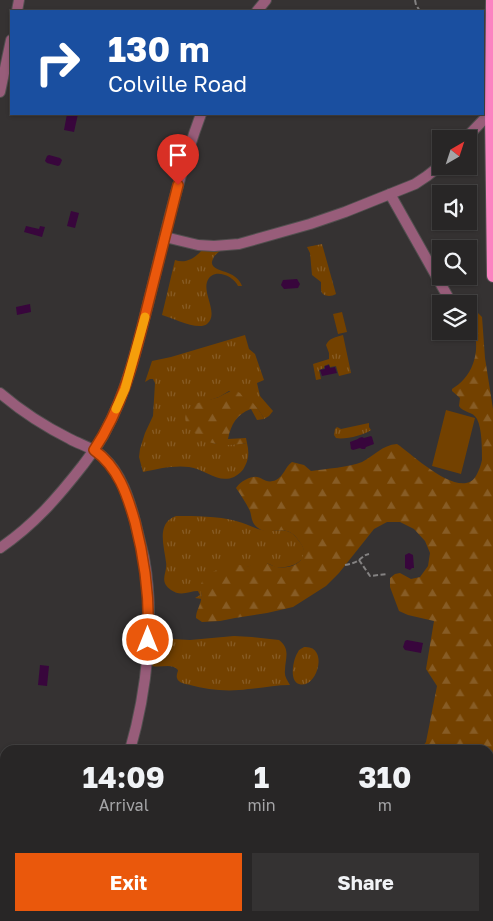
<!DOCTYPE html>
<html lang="en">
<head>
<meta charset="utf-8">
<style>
  :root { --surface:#282626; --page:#343232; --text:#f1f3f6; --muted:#a5a5a7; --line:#444343; --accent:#ea580c }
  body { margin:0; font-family:"Golos Text",sans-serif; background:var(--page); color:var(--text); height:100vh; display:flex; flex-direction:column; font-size:19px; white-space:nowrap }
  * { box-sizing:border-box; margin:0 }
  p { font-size:16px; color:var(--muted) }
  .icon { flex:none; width:28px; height:28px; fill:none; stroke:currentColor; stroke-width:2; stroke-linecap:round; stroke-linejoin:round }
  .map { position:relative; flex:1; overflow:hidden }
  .drawer { position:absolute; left:0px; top:745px; width:494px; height:176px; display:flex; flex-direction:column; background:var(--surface); border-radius:15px 15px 0 0; box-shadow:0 1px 4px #0004,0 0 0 1px var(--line) }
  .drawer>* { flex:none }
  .banner { position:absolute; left:10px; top:10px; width:474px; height:105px; border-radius:0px; box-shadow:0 1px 4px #0004,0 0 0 1px var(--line); background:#1a4fa0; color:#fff; overflow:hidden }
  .needle { width:32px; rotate:39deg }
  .tools { position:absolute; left:432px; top:130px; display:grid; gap:10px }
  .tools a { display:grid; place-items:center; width:45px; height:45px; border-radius:0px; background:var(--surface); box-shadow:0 1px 4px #0004,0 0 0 1px var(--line); font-size:25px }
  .pin { position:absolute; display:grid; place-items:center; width:42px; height:42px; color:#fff; margin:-51px -21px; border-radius:50% 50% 50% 0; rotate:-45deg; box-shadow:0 0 5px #0007 }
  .pin .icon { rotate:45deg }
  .me { position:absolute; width:55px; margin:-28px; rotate:0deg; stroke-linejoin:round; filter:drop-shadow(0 0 4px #0008) }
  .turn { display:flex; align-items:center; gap:18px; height:105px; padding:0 15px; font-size:22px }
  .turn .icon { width:65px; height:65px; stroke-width:2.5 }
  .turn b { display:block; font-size:35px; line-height:42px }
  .eta { display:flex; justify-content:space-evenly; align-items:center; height:85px; text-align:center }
  .eta b { font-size:30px; font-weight:700; line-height:35px }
  .action { display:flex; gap:10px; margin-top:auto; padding:10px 15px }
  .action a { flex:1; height:58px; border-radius:0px; background:var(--accent); color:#fff; font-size:20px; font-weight:700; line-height:58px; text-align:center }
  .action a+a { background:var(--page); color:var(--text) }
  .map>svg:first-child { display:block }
  .grass { fill:url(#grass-tufts) }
  .forest { fill:url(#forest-firs) }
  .green { fill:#734100 }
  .water { fill:#38063c }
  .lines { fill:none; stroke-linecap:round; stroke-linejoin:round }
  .minor-casing { stroke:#524f4f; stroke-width:12 }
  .major-casing { stroke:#524f4f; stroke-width:14 }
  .path { stroke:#848282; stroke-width:2; stroke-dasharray:5 2.5; stroke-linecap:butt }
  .minor { stroke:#985d7a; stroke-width:10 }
  .major { stroke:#fb83c1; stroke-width:12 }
  .route-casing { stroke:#983908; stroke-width:12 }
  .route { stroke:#ea580c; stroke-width:9 }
  .slow { stroke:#f59e0b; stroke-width:9 }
</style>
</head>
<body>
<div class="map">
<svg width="493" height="921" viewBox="0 0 493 921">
  <defs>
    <pattern id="grass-tufts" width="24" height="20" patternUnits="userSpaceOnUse" patternTransform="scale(1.25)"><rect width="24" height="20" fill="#734100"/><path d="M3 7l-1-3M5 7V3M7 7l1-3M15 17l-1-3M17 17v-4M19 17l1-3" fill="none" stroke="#875c25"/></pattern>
    <pattern id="forest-firs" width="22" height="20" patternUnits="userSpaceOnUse" patternTransform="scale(1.25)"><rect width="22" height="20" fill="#734100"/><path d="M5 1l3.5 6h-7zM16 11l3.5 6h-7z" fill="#875c25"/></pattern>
  </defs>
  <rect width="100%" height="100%" fill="#353232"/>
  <g class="grass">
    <path d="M322,244L336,294C331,297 322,297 321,290C321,287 321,285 321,282L312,275L310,253L307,247Z"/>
    <path d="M202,250L210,251L221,250C218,253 214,255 213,259C208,268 221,270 228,273C234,275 240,280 242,286H238C233,275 212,267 207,282C203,295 219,314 207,324C198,331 173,318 162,315L175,260C186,264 195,258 202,250Z"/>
    <path d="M245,335L249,349L255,354L264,380L257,383L260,396L273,411L269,416L264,419C257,403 244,398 229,391L219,397L192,406L212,443C223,444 235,445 247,443C249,451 249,459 245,466C243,471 239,474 234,477C218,484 205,469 189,467C174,465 157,469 143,472L139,457L140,449L145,433L153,416L155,383L153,379H150L145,382L152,361L171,357Z"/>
    <path d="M343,335L351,373L339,376L336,366L330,367L329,364L324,366V368L319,370L321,379L316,380L313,364L329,359V353L326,345C329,338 336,337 343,335Z"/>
    <path d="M369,423V427L371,430C365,435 344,440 336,438L334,435L335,429L337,427L341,429Z"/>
    <path d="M176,516C196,516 217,516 236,521C245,523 253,528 262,530C277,533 288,524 299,541C301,543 304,548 304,551C305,558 299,563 293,565C288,567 280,568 275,567C271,565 268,563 264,563C256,562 253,566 246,567L201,590L202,599L195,598L200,595L198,591C189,591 181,597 171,590C158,581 168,573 166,562C164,546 156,523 176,516Z"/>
    <path d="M234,636L252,637L279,640C291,649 285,659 285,670C284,676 287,680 290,685C276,685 262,688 248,689C229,692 208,690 190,685C186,684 178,683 177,678C176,675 178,672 178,670C172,663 161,668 152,666L155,638L190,640Z"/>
    <path d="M304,647C330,645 317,690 299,684C289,681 293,659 298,652C299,649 301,649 304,647Z"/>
  </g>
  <g class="forest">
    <path d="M474,310L477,312L482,317L485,358L493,409V883L489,888V750H420L426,742L437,686L426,669L434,621L408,615L399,611L390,587V578L395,574L400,573L411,579L420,577L428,566L430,553L425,541L414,529L400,522H387L374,529L339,573L326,586L293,607L267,613L235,618L220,621L202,622L196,618C196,611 200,606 201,600C203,594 199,589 201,584C205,574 224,565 234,564C239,564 244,567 249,566C253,564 256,562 260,562C265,561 269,565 274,566C284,570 301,566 303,555C305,550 302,545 299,541C285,520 270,538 258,528C251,523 252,517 250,511C246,503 241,495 236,488C239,484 241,482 245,480C262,470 262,486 276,480C284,476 285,467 292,462L304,465L311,471C325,469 350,467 362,462C374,456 382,445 397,444C411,453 463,504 477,474C479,470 481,465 482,460C482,449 482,428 477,419C473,411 463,413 459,406L460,398L452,391V389C456,386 461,383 464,379C473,369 477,355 476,342C474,331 469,324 469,312Z"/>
    <path d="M234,390L240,393L243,397L253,403L261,413L264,419L257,420L251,409C237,414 231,424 228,439L246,438L247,443C236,445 223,446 212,443C202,439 181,427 186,414C190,401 209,401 219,397C224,394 228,392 234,390Z"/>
    <polygon points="293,916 465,916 461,921 289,921"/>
  </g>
  <g class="green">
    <polygon points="342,312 347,332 338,334 333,314"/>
    <polygon points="446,410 475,418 461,474 432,466"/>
  </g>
  <g class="water">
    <polygon points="67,114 78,114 74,132 64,130"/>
    <polygon points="49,155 60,158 62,160 60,165 58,166 47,163 45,161 47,156"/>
    <polygon points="71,211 79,213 75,228 67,226"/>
    <polygon points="26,226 39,229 40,226 45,227 42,237 24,232"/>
    <polygon points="297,279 300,284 298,288 284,289 281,285 283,280"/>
    <polygon points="30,304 31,312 17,315 16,307"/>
    <polygon points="329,365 330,368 335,367 337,373 322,376 320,370 325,369 325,366"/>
    <polygon points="371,436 372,437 374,444 366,447 365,449 362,449 360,448 353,450 351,449 350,442 358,439 359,438 362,437 364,438"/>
    <polygon points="409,553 413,555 414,568 412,568 410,570 405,568 405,555"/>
    <polygon points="407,640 423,643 421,653 405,650 403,647 405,641"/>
    <polygon points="40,665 49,666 47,686 38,685"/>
  </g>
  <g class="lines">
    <g class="minor-casing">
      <g id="minor">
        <polyline points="17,11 19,0"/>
        <polyline points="257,11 266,0"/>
        <polyline points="0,92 11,40"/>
        <polyline points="465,139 491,112"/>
        <polyline points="390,194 452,304"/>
        <polyline points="165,237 198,245 214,246 239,244 310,224 345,212 415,184 427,176 441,165"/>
        <path d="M0,393C21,411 46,427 70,439C81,445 94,448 103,457C121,473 129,499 135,521C138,533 141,546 144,558C155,619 147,691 130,750"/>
        <path d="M0,548C34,525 58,497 83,465C91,454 100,443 106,430C127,391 137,347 148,304C164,240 178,176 201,114"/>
        <polyline points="0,839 5,842"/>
        <polyline points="489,899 493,894"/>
        <polyline points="116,916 124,921"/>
        <polyline points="29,921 33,916"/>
        <polyline points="470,921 474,916"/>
      </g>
    </g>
    <g class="major-casing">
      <polyline id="major" points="492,0 491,112 493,276"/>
    </g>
    <g class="path">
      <polyline points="415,0 416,5 420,11"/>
      <polyline points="359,560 370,576 388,574"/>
      <path d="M345,565C350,564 355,563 359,560C363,557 364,555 369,554"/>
      <polyline points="62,916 65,921"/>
    </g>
    <use href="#minor" class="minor"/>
    <use href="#major" class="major"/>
  </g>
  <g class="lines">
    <g class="route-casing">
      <path id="route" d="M148,640C150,599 145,561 135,522C127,494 118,467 94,450C124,405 135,356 148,304C158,264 168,224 178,185"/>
    </g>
    <use href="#route" class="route"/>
    <polyline class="slow" points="116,409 125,389 145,317"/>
  </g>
</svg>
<div class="tools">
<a><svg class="needle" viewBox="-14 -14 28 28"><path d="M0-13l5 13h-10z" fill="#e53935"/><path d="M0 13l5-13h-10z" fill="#a5a5a7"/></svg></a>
<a><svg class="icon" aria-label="sound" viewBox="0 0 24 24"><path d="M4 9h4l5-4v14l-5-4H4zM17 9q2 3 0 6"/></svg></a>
<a><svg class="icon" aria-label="search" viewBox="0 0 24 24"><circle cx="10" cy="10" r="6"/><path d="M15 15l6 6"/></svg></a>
<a><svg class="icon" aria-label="layers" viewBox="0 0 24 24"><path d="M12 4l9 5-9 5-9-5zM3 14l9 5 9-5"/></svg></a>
</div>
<div class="pin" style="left:178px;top:185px;background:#d93025"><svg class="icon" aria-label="arrive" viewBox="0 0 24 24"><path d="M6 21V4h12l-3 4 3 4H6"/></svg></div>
<svg class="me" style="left:148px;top:640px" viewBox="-20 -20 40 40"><circle r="17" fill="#ea580c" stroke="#fff" stroke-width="3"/><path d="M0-11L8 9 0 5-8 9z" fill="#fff"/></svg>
<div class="banner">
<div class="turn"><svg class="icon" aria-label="right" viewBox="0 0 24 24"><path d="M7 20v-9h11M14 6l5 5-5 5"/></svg><div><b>130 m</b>Colville Road</div></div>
</div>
<section class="drawer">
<div class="eta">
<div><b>14:09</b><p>Arrival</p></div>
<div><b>1</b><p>min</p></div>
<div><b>310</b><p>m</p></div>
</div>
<div class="action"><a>Exit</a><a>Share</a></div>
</section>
</div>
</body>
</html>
